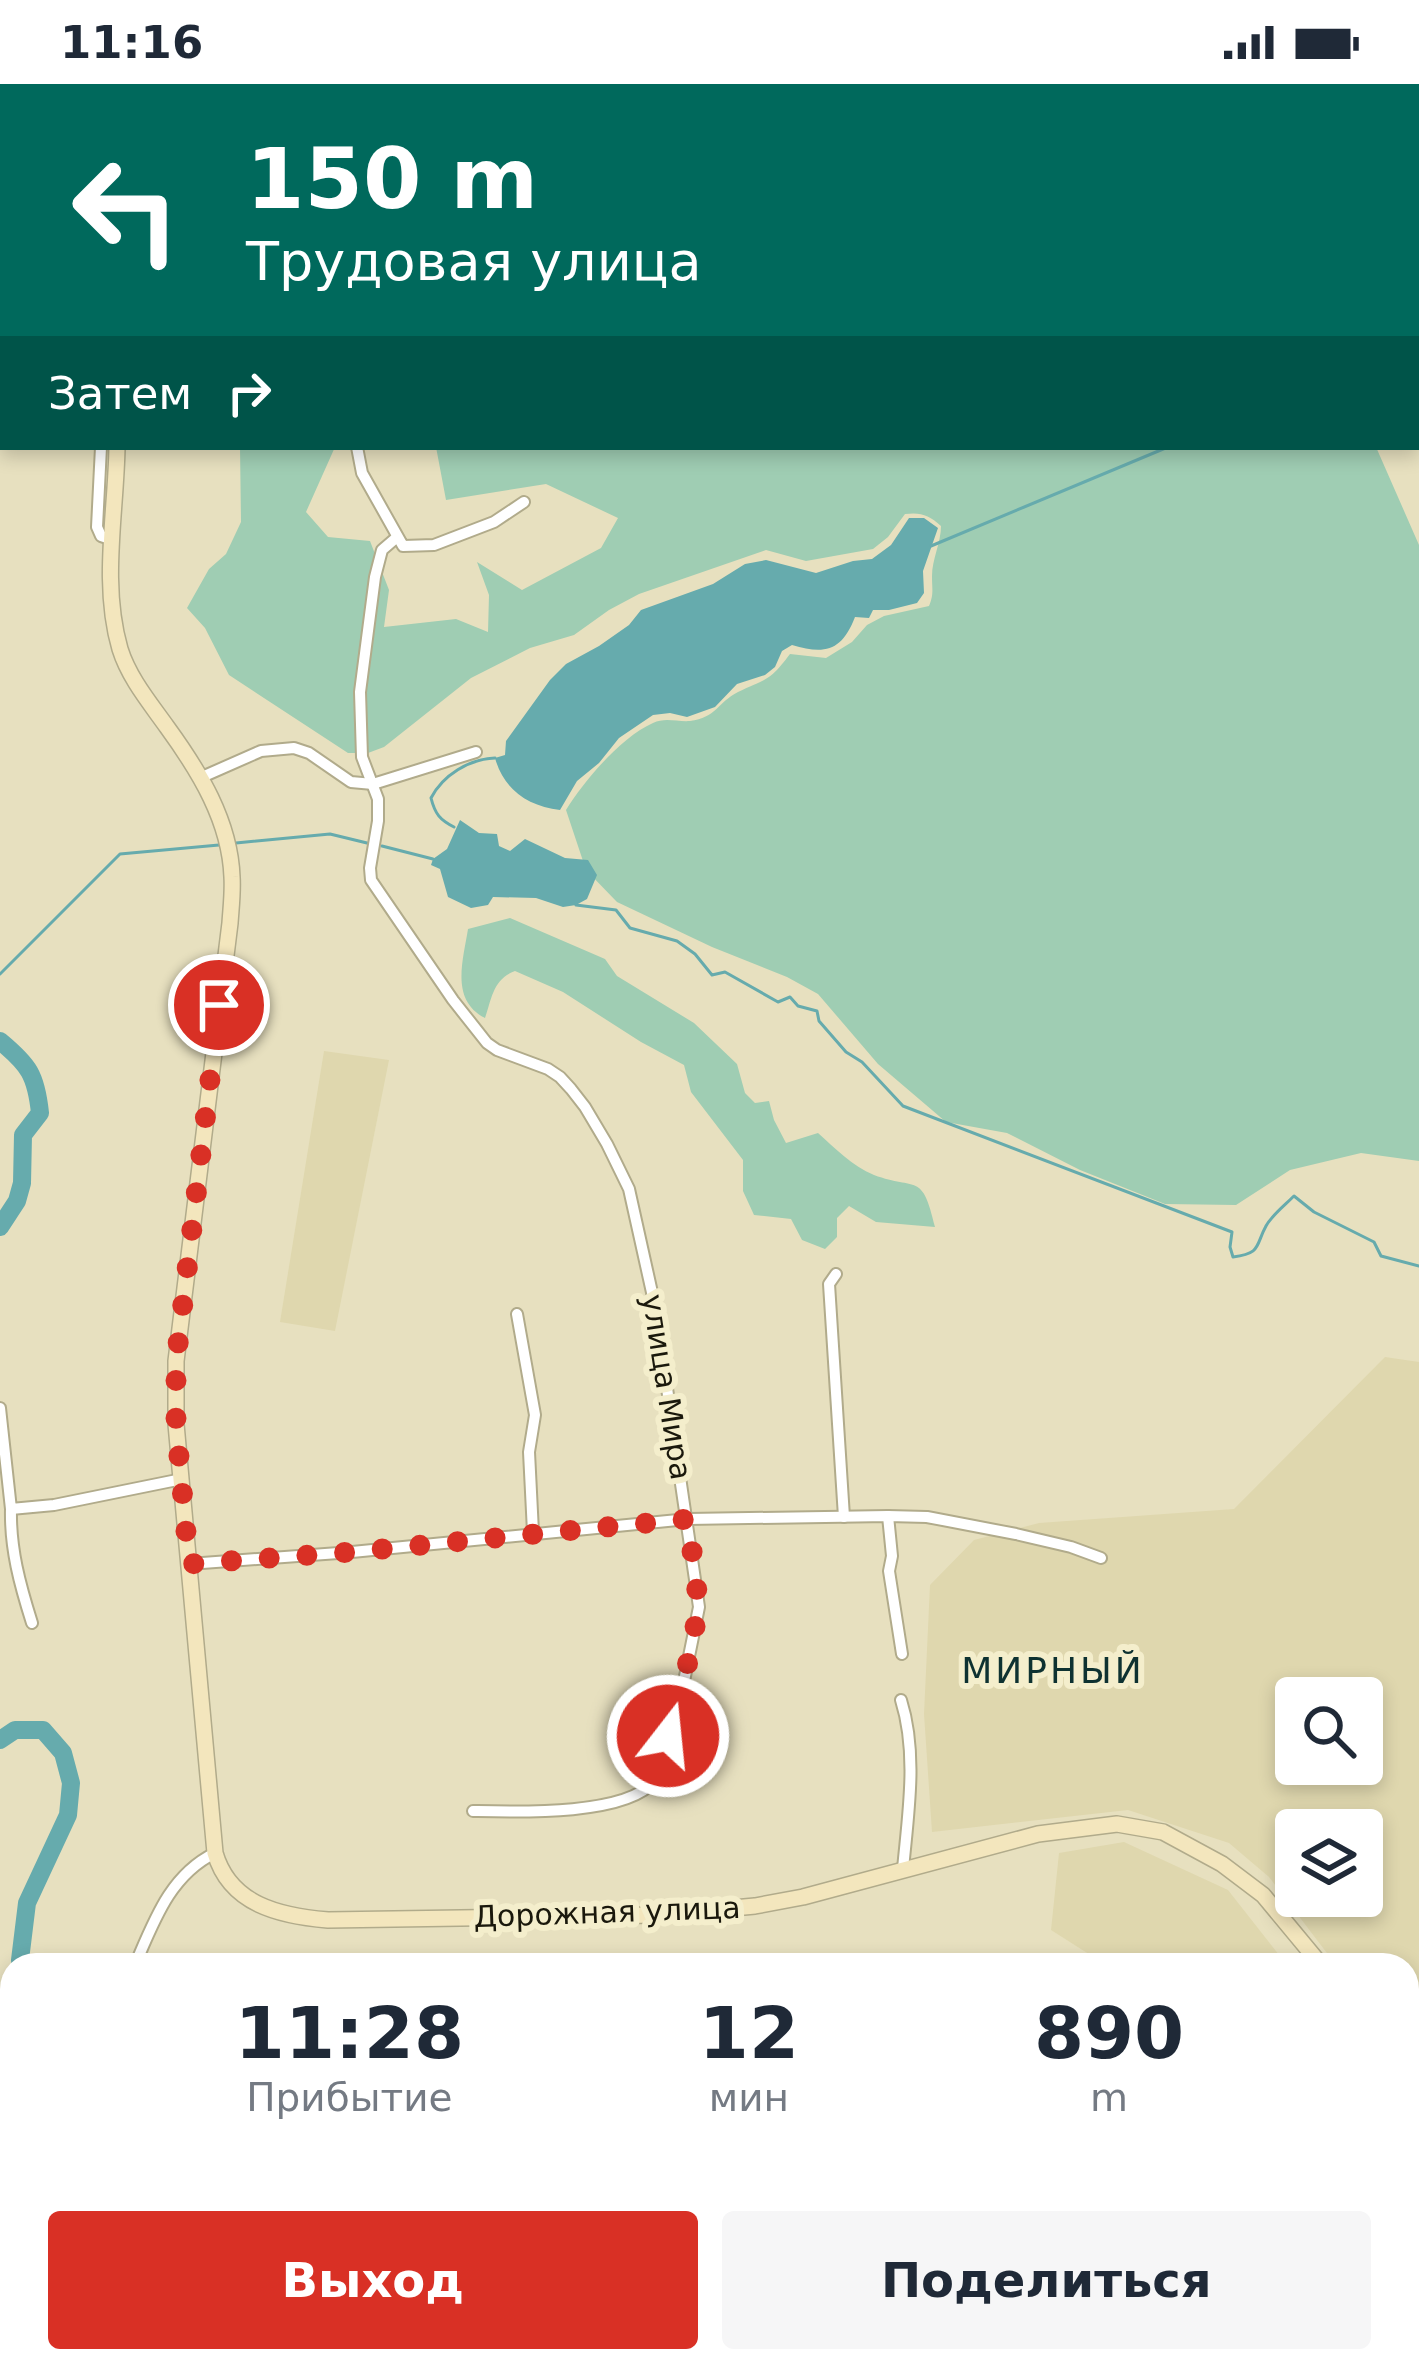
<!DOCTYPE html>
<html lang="ru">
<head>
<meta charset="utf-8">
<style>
  :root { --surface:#fff; --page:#f6f6f7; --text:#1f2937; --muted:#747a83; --accent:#d93025 }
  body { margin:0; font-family:"DejaVu Sans",sans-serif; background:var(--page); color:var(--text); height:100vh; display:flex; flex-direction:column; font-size:45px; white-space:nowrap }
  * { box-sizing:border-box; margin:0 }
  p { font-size:39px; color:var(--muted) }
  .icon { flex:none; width:66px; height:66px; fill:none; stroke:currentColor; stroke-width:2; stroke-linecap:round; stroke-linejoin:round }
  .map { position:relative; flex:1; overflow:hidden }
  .side { position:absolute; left:0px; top:1869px; width:1419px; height:420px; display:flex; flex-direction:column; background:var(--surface); border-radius:36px 36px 0 0; box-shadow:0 6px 18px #0003 }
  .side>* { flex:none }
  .guide { position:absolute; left:0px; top:0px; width:1419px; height:366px; box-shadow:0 6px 18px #0003; background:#00695c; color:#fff; overflow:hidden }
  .tools { position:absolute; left:1275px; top:1593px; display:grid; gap:24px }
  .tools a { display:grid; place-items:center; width:108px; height:108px; border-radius:12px; background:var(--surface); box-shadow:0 6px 18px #0003; font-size:60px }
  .pin { position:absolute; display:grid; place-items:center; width:102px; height:102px; color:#fff; margin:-51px; border:6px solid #fff; border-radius:50%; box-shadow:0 3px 12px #0007 }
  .me { position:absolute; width:132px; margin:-66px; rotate:16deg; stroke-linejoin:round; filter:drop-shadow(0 0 9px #0008) }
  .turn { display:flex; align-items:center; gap:42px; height:252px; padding:0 48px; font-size:54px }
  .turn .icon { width:156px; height:156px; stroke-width:2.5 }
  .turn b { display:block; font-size:84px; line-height:102px }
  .then { display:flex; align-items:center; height:114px; padding:0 48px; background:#0003; gap:24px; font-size:45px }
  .eta { display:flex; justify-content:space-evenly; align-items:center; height:204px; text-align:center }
  .eta b { font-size:72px; font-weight:700; line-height:84px }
  .cta { display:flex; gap:24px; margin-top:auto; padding:24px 48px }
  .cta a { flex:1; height:138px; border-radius:12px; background:var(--accent); color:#fff; font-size:48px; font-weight:700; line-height:138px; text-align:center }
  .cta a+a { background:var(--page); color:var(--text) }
  .status { display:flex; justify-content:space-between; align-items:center; height:84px; padding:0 60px; background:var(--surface); direction:ltr }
  .status svg { height:33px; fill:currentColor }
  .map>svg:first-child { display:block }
  .built { fill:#dfd7ae; fill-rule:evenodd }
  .green { fill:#9fcdb3 }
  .water { fill:#66abad }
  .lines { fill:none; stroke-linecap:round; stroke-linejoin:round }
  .stream { stroke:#66abad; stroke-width:3 }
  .river { stroke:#66abad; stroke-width:18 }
  .street-casing { stroke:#b1ab8b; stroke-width:14 }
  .secondary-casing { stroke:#b1ab8b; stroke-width:18 }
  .street { stroke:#fff; stroke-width:10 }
  .secondary { stroke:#f3e6bd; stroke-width:15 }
  .route { stroke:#d93025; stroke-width:21; stroke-dasharray:0 37.8 }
  .labels { text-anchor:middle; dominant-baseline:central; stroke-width:12; stroke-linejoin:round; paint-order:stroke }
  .street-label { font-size:30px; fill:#1a180c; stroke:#f4eecc }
  .quarter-label { font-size:36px; letter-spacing:3px; fill:#0e3231; stroke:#f4eecc }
</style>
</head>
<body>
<div class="status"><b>11:16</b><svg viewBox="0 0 49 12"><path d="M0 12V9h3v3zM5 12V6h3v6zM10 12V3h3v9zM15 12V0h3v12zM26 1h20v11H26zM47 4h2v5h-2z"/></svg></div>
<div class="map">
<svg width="1419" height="2289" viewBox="0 0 1419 2289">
  <rect width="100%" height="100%" fill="#e7e0bf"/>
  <g class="built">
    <polygon points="324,967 389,976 335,1247 280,1238"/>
    <path d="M1385,1273L1419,1278V1990L1407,1974V1881H1336L1269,1793L1229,1759L1128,1726L932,1748L924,1630L930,1501L974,1456L1039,1439L1234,1425ZM1296,1614H1362V1680H1296ZM1296,1746H1362V1812H1296Z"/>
    <polygon points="1124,1758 1228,1806 1287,1881 1106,1881 1051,1846 1059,1769"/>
  </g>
  <g class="green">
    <polygon points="1311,0 1419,0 1419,319 1416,319 1416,3 1310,3"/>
    <path d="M240,363H335L306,428L328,453L370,457L389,506L384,543L456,535L488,548L489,511L477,478L522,506L601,464L618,434L546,400L446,416L436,363H1376L1419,461V1077L1361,1069L1290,1086L1236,1121L1165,1120L1080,1086L1007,1049L946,1038L878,980L818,910L787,893L712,863L617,818L586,786L566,726C584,697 621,653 653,639C665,633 677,638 690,637C716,634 718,618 738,608C767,594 769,598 790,570L826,574L852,558L867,541L884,532L929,522C934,510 932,505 932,492C932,475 941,459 941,442C929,431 921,428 905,430L888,453L873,465L806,477L766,466L639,510L609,526L574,551L530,564L471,594L384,663L368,669H348L229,591L205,544L187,524L209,485L226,470L241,438Z"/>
    <path d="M510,834L605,875L617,892L694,939L737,980L745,1009L755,1019L769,1017L774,1036L786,1059L818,1049C835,1064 852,1082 874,1091C917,1107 922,1087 935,1143L876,1138L849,1122L837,1134V1153L825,1165L802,1156L791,1135L754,1131L743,1107V1076L691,1008L684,981L641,958L563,908L515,887C493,895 492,914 485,934C450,916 463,877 468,845Z"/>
    <polygon points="0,1924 12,1927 12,2277 90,2277 82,2289 0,2289"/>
    <polygon points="845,2277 906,2277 921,2289 829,2289"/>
    <polygon points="1039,2277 1129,2277 1136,2289 1046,2289"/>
    <polygon points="1146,2277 1343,2277 1347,2289 1154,2289"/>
  </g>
  <g class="water">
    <path d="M909,434H924L938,444L923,487L924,509L917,519L889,526H873L869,534L855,533C842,567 825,571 792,561L782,567L775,583L765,591L737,600L715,623L687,633L670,629L653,631L619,654L599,679L577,697L560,726C528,722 504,706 495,674L505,671L506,657L550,596L566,580L599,562L629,541L641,526L713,500L745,480L766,476L816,489L853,477L872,475L891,461Z"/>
    <polygon points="460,736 479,749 497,750 499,762 510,767 525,755 565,774 588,776 597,791 587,815 576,821 563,823 536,814 493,813 488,821 471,824 448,813 440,785 431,781 433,775 447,765"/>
  </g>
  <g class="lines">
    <g class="stream">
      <polyline points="1416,259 1419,258"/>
      <polyline points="931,462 1168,363"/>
      <path d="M454,743C440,736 435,730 431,714C443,691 469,675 495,674"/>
      <polyline points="236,759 330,750 367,759"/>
      <polyline points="382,762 433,775"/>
      <path d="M576,821L616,826L630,844L677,857L695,870L712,891L725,888L778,918L790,913L798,922L817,927L819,937L846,968L862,978L903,1022L1232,1148L1230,1163L1233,1173C1262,1169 1255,1162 1266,1142C1272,1131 1285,1121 1294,1112L1314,1128L1374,1158L1381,1172L1419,1182"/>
      <polyline points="0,890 120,770 219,761"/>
      <polyline points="0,2171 12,2173"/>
    </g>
    <g class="river">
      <path d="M0,957C29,981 36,991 40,1029L23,1051L22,1099L17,1117L0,1143"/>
      <polyline points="0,1656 15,1646 43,1646 63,1669 71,1699 68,1731 27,1819 20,1876 26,1881"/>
      <polyline points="545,2277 565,2289 591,2277"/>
      <polyline points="1036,2277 1038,2289"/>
    </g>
    <g class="street-casing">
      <g id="street">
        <polyline points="168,3 168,0"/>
        <polyline points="352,3 353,0"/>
        <polyline points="101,363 97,443 101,452 113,456"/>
        <polyline points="357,363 362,389 403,462 434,461 494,438 524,418"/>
        <path d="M396,454L382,466L375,493L360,608L362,673L378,715V737L370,784L371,796L453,916L487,959L497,966L548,985L560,993L571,1005L585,1023L607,1060L629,1105L655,1222L699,1523L682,1607L654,1697C627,1732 515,1728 473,1727"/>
        <polyline points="202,693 261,667 294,664 309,669 351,698 373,700 476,668"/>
        <polyline points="836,1190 829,1200 844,1433"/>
        <polyline points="517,1230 535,1331 529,1368 533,1448"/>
        <polyline points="0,1324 11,1425 54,1421 182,1395"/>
        <path d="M11,1425C10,1465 20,1501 32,1539"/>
        <polyline points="888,1432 892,1472 889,1487 902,1570"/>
        <polyline points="189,1480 352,1468 688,1435 888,1432 927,1433 1016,1450 1071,1463 1101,1474"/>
        <path d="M901,1616C918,1670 908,1730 903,1785"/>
        <path d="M135,1881C154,1837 170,1791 215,1769"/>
        <polyline points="0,1920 12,1922"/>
        <polyline points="1407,2095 1419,2104"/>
        <polyline points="1407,2157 1419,2179"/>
        <polyline points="98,2289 105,2277"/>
        <polyline points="1354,2289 1364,2277"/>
      </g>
    </g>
    <g class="secondary-casing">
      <g id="secondary">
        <polyline points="194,3 195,0"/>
        <path d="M117,363C116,429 101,500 120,565C129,594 150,619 167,643C199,687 230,737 232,793C233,808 231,824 230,839L176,1277V1340L215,1769C230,1821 280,1832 328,1836L657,1831L755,1822L803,1813L1038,1750L1117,1740L1163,1748L1222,1780L1263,1811L1321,1881"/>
        <polyline points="1407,1996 1419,2011"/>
      </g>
    </g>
    <use href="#street" class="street"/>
    <use href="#secondary" class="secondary"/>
  </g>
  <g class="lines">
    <polyline class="route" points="219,921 176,1277 176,1340 189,1480 352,1468 688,1435 699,1523 682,1607 668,1652"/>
  </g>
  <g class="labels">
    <g class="street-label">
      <text transform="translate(667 1303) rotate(81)">улица Мира</text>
      <text transform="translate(607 1828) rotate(-2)">Дорожная улица</text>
    </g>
    <g class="quarter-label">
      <text x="1053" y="1586">МИРНЫЙ</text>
    </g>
  </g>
</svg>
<div class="tools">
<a><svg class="icon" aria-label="search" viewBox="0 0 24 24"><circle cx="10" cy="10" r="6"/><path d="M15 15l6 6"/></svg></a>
<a><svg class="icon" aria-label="layers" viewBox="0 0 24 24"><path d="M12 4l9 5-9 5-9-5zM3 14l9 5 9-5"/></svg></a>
</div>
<div class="pin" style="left:219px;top:921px;background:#d93025"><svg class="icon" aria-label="arrive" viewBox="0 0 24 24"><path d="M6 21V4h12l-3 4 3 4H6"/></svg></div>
<svg class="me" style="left:668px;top:1652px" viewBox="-20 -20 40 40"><circle r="17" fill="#d93025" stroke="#fff" stroke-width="3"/><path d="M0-11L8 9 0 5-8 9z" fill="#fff"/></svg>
<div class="guide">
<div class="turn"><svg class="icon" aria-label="left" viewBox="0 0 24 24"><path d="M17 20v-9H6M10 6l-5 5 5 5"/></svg><div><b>150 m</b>Трудовая улица</div></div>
<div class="then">Затем<svg class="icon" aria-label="right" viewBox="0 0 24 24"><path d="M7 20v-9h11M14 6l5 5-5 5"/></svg></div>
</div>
<section class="side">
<div class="eta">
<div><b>11:28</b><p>Прибытие</p></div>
<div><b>12</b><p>мин</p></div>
<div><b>890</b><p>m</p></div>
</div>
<div class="cta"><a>Выход</a><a>Поделиться</a></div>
</section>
</div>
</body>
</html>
